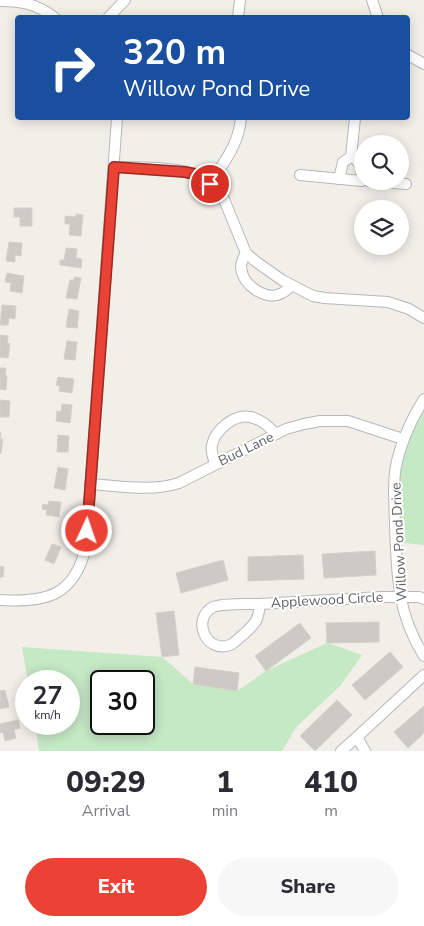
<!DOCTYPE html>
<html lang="en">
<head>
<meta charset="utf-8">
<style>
  :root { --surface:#fff; --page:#f7f7f7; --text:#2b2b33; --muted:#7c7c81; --accent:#ea4335 }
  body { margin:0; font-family:"Nunito Sans",sans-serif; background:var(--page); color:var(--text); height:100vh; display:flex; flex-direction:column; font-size:19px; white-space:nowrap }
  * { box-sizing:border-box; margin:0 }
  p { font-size:16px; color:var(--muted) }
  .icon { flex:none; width:28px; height:28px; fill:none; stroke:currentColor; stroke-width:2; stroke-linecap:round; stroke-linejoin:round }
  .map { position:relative; height:751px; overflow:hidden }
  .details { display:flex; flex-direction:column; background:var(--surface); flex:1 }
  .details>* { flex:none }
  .guide { position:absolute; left:15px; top:15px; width:395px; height:105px; border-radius:5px; box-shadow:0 2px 12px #0003; background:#1a4fa0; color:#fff; overflow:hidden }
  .controls { position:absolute; left:354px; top:135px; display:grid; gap:10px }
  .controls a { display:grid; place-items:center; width:55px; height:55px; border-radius:50%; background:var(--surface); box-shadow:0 2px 12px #0003; font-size:25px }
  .speed { position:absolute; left:15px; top:670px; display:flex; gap:10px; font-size:25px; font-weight:700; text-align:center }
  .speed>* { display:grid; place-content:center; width:65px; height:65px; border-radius:50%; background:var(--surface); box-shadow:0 2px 12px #0003; line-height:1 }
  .speed small { font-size:12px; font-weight:400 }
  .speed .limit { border:2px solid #111; border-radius:8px; background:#fff; color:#111 }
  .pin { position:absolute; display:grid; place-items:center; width:42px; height:42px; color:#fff; margin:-21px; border:2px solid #fff; border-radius:50%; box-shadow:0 1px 5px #0007 }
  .me { position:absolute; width:55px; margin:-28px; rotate:3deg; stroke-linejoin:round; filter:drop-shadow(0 0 4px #0008) }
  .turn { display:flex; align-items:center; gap:18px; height:105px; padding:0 25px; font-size:22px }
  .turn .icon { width:65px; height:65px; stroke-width:2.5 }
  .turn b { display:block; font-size:35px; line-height:42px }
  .eta { display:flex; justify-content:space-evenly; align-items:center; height:85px; text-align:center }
  .eta b { font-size:30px; font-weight:800; line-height:35px }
  .action { display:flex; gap:10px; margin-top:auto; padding:10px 25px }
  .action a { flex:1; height:58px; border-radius:30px; background:var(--accent); color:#fff; font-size:20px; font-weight:800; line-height:58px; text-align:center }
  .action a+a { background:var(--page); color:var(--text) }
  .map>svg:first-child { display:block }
  .green { fill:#c5e8c5; fill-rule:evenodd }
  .building { fill:#cccac5; stroke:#d6d1c6 }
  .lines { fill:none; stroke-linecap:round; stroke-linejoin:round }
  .minor-casing { stroke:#b5b8bc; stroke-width:12 }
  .minor { stroke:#fff; stroke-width:10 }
  .route-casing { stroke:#982c22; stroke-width:12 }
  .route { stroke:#ea4335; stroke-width:9 }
  .labels { text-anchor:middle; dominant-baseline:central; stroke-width:4; stroke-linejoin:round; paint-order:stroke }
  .street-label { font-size:14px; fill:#5f6368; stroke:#fff }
</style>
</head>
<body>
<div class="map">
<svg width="424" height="751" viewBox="0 0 424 751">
  <rect width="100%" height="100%" fill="#f1efe8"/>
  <g class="green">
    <polygon points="424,399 424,545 396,542 395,475"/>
    <path d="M327,643L362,655L340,686L296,727L282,751H39L35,724H69V681H28L22,647L162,657L193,684L237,691L266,671ZM101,681H144V724H101Z"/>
  </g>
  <g class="building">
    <polygon points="14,208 32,208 32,226 20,226 20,217 14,217"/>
    <polygon points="76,214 83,215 81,236 69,235 70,224 65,224 65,216 76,217"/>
    <polygon points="9,242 22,243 21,256 15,255 15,262 6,261"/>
    <polygon points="66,248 77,249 76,258 82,259 81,268 60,265 60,260 64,260"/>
    <polygon points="7,273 24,276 22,293 10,291 11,283 5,282"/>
    <polygon points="74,277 81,278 77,299 66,298 70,280 74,280"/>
    <polygon points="2,305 16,306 15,319 9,318 8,325 0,325"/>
    <polygon points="69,309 79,311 77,328 66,327"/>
    <polygon points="0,335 8,336 7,343 10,344 8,358 0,357"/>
    <polygon points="67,341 77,342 75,360 64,359"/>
    <polygon points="0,368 6,368 5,375 7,376 6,390 0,389"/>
    <polygon points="58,377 74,379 72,393 59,391 60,386 56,385"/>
    <polygon points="0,400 10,401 9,417 0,417"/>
    <polygon points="62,404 72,405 70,423 56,421 57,411 61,412"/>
    <polygon points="0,432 1,433 0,439 3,439 1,454 0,453"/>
    <polygon points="58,435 69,436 68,452 57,452"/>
    <polygon points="58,467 68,469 65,490 54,488"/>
    <polygon points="49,501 61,502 59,517 46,515 47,510 42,509 43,504 48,505"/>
    <polygon points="52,544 61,547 54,564 45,560"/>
    <polygon points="375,551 376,575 324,578 322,554"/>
    <polygon points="303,555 304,579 248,581 248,557"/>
    <polygon points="223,560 228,580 181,593 176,573"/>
    <polygon points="0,566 4,567 3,577 0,577"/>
    <polygon points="174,611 179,655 162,657 156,613"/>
    <polygon points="379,622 379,642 327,643 326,623"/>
    <polygon points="300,623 311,638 266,671 255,656"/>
    <polygon points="390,652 403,667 365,700 352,685"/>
    <polygon points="195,667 239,673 237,691 193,684"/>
    <polygon points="5,690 9,707 0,709 0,691"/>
    <polygon points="337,700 352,715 315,751 300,736"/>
    <polygon points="424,706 424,733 408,748 394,732"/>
    <polygon points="18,720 20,728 14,730 16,738 5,741 3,732 0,733 0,724"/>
  </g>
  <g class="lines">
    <g class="minor-casing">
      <g id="minor">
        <polyline points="372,0 378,18"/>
        <path d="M0,1C22,1 37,4 55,18"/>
        <polyline points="108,18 125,0"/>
        <polyline points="238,18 240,0"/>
        <polyline points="408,55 424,64"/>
        <polyline points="351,157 355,118"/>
        <path d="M114,167C138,168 173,166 196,175C206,179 216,188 223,197L246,253L255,261L282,280L313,296L324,298L388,302L409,309L424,318"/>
        <polyline points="300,175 362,181"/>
        <path d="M339,179L343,162L351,157C360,160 361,167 362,177"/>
        <polyline points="369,181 406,184"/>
        <path d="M210,184C224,162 239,144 241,118"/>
        <path d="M246,253C244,257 241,262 241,267C242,285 266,302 282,293C286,291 289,288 291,285"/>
        <path d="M424,399C411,420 401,441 396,466C392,486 395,507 395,527C397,575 397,614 424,656"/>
        <path d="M215,464C213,458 211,451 212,445C215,430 234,414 250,417C261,419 268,426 276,434"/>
        <path d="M90,484C119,486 151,492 179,483L286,429L304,424L320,421H348L403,439"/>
        <path d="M0,600C46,603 75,596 86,546L117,118"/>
        <polyline points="260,604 381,597 419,597 424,599"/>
        <path d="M260,604C258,620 257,622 245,633C240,637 235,643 230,645C206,654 191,619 213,607C223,603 248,604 260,604Z"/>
        <polyline points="357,737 424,675"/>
        <polyline points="341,751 357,737 365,751"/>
      </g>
    </g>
    <use href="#minor" class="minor"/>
  </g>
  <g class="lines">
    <g class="route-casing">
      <polyline id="route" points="87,531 114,167 185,172 195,174 210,184"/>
    </g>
    <use href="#route" class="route"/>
  </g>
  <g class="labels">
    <g class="street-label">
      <text transform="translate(246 449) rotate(-26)">Bud Lane</text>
      <text transform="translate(399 542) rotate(-93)">Willow Pond Drive</text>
      <text transform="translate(327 600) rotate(-3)">Applewood Circle</text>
    </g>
  </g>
</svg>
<div class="controls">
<a><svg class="icon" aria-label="search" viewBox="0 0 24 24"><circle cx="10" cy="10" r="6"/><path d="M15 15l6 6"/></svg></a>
<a><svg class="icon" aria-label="layers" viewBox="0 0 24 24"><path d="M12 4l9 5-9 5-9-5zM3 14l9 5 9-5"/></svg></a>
</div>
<div class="speed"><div>27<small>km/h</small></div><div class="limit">30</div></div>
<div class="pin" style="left:210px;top:184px;background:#d93025"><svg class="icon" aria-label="arrive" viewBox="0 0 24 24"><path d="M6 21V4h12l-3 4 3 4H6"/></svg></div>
<svg class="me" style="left:87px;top:531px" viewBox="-20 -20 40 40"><circle r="17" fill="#ea4335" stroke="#fff" stroke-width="3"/><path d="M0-11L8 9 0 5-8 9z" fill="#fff"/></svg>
<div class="guide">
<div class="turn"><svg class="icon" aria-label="right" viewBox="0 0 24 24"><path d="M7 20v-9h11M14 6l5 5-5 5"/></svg><div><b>320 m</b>Willow Pond Drive</div></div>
</div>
</div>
<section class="details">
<div class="eta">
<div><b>09:29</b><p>Arrival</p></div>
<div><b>1</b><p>min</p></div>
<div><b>410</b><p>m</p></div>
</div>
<div class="action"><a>Exit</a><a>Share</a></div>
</section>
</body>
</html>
